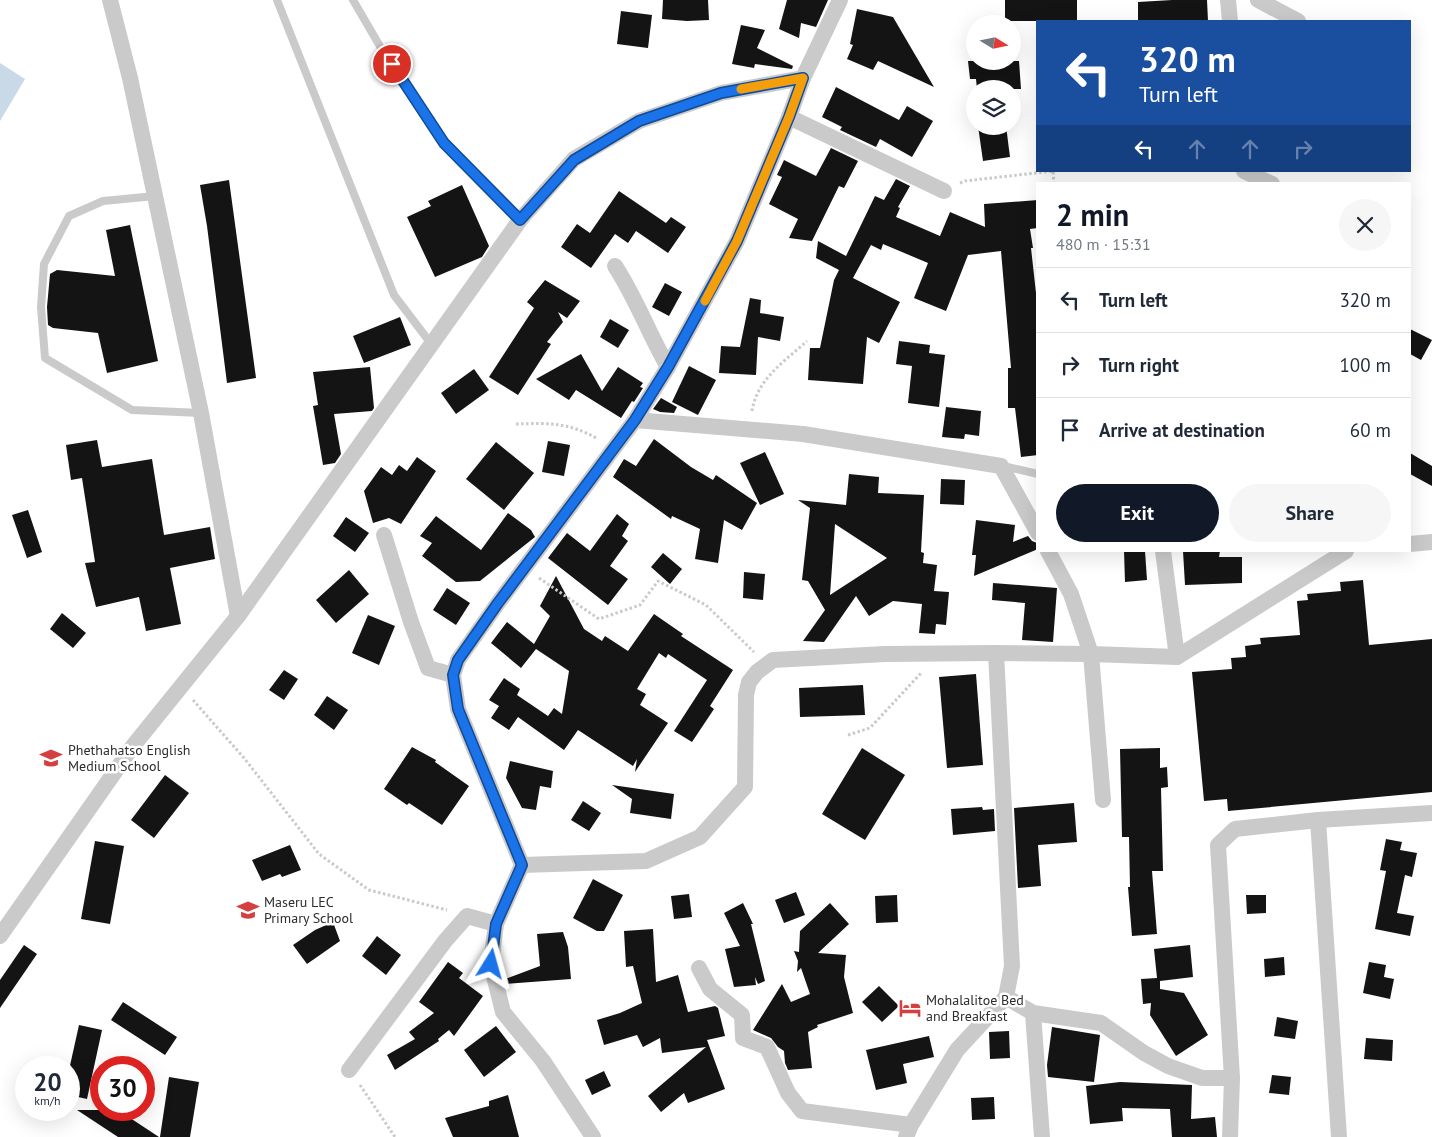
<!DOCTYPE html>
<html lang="en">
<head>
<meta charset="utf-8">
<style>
  :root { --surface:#fff; --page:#f6f6f7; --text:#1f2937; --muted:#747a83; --line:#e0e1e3; --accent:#111827 }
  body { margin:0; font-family:"PT Sans",sans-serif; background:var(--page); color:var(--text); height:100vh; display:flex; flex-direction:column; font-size:19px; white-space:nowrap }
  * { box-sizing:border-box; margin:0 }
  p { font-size:16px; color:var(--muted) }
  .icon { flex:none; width:28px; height:28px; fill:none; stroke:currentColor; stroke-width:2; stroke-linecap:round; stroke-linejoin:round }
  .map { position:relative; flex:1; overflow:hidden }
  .panel { position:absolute; left:1036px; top:182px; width:375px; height:370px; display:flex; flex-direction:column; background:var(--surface); border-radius:0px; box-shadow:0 5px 20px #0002 }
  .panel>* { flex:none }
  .banner { position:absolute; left:1036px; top:20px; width:375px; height:152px; border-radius:0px; box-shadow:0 5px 20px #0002; background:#1a4fa0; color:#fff; overflow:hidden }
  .needle { width:32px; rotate:100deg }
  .controls { position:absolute; left:966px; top:15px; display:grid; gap:10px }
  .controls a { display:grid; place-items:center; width:55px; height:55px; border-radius:50%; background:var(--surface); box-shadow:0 5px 20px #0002; font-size:25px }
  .speed { position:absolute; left:15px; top:1056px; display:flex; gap:10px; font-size:25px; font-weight:700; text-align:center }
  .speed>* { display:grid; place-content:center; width:65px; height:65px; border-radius:50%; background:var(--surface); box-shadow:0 5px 20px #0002; line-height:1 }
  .speed small { font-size:12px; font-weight:400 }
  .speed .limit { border:8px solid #d22; background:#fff; color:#111 }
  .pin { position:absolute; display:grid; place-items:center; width:42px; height:42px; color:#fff; margin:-21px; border:2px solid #fff; border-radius:50%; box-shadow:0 1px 5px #0007 }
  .me { position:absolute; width:55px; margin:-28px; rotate:8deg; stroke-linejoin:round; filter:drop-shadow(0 0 4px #0008) }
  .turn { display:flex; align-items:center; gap:18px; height:105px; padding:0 20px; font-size:22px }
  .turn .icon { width:65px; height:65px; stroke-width:2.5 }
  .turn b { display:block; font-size:35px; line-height:42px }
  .lanes { display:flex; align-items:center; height:48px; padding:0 20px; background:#0003; justify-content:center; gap:25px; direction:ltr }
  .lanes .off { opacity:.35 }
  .round { display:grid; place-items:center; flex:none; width:52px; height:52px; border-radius:26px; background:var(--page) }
  .headline { display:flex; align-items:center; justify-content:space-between; height:85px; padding:0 20px }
  h1 { font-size:30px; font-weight:600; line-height:38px; color:var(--accent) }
  .button { display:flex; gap:10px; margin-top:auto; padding:10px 20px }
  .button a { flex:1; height:58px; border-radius:30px; background:var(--accent); color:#fff; font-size:20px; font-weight:600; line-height:58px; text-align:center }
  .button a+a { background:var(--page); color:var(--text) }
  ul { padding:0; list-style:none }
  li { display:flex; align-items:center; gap:15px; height:65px; padding:0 20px; border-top:1px solid var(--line) }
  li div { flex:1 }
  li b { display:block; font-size:19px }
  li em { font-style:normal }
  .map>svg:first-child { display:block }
  .water { fill:#c9d9e7 }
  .building { fill:#141414; fill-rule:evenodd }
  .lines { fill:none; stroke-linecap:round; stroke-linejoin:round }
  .path { stroke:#cacaca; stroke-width:3; stroke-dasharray:2.5 2.5; stroke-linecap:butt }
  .lane { stroke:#cacaca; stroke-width:8 }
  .street { stroke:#cacaca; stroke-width:16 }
  .route-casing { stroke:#114b97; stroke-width:12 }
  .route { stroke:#1a73e8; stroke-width:9 }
  .slow { stroke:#f59e0b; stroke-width:9 }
  .labels { text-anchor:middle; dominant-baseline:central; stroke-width:5; stroke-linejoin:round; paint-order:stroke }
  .poi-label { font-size:14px; fill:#2d2d2d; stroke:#fff; text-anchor:start }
</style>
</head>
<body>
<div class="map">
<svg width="1432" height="1137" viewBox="0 0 1432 1137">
  <rect width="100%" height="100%" fill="#fff"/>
  <polygon class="water" points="0,63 25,79 0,121"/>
  <g class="building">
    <polygon points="663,0 708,0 709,20 687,21 662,19"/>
    <polygon points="787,0 828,0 816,27 801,23 799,38 779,29"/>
    <rect x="1005" y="0" width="72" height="21"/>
    <polygon points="1172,0 1207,0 1208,21 1138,21 1138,2"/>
    <polygon points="857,9 893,17 934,87 878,61 873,70 847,59 853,45 850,44"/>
    <polygon points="621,11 652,15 648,48 617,44"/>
    <polygon points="741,25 765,30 757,48 793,66 792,69 755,64 754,68 732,64"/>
    <polygon points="968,61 1019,61 1021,89 977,89 976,79 970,79"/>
    <polygon points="836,87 899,120 907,106 933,121 912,157 880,139 876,147 840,130 842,127 822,117"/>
    <polygon points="978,126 1006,126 1010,157 983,161"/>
    <polygon points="831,148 858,161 844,188 839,186 812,241 789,238 798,219 769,204 782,177 777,175 784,160 816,176"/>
    <polygon points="896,179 910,186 898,207 900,208 896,217 940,236 950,212 985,227 984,204 1038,200 1038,228 1030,229 1033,248 1031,248 1038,311 1036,421 1038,421 1038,455 1021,457 1015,408 1008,408 1008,368 1011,368 1001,251 968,255 946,311 914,298 928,263 883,244 881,250 871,245 853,278 900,302 879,343 867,337 863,384 808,380 810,348 820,348 834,280 839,270 816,258 818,241 846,256 875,196 884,200"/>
    <polygon points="229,180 256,378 227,383 207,226 200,185"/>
    <polygon points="462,185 489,246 482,257 435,277 407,217 431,206 428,201"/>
    <polygon points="619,191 666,223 671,217 686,227 668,253 636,231 628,243 615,234 591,268 561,247 577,224 590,233"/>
    <polygon points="130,225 158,361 107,373 98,333 53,328 48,325 47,307 50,274 57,270 115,276 106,230"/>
    <polygon points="545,280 580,301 567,318 558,312 563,322 547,342 551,344 518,395 489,377 534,308 527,302"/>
    <polygon points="665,283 682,292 669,316 652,307"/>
    <polygon points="750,298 761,300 760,313 784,317 780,341 758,337 756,375 719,373 721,346 740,347"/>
    <polygon points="400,317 411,345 364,363 353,336"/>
    <polygon points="610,319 629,330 618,348 600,337"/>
    <polygon points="1410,329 1432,340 1421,360 1410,354"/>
    <polygon points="899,341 930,345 929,353 945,355 939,407 908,403 912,366 896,364"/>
    <polygon points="581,354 602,391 618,367 643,383 640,387 643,388 634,402 632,401 621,418 576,390 569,400 536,379"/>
    <polygon points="689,366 716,380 698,415 672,402"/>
    <polygon points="370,367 374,408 372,411 334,414 341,454 335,463 323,465 313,406 318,405 313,372"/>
    <polygon points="474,369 489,390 456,414 441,393"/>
    <polygon points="661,398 677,407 674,413 660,412 653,409"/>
    <polygon points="946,407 981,411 979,436 965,434 964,439 942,437"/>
    <polygon points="654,439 691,467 713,480 716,475 757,503 742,530 724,520 718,563 695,559 700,529 672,516 671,519 613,477 624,459 636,466"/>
    <polygon points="97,440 102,467 152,459 164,535 210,527 215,559 170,568 181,624 146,631 139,597 96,607 85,563 95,562 82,478 71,480 66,445"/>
    <polygon points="548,441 570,445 564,476 542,472"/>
    <polygon points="496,442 534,473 504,510 466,479"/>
    <polygon points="765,452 784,494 760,505 740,463"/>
    <polygon points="1410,453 1432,466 1432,486 1410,474"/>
    <polygon points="417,457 436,471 401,524 389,518 373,523 364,491 381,467 392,475 399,465 407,471"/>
    <path d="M849,474L879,477L878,493L924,495L921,552L924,553L923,563L937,565L934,591L949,592L946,625L936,624L935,634L919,633L922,604L893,601L869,616L856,596L824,642L803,641L825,610L808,581L802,580L810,508L798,500L846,505ZM835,524L887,558L830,595Z"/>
    <polygon points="941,479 965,480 964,505 940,504"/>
    <polygon points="28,510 42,552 27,558 12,515"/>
    <polygon points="508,513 531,530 535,537 480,581 456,582 422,556 432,543 420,536 436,516 481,550"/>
    <polygon points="617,514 629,524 622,536 628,541 610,566 628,579 608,605 548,558 567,533 590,551"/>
    <polygon points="346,517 369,533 355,552 333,536"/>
    <polygon points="976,520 1015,525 1013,542 1028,536 1032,541 1037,543 1038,549 974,576 976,555 972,555"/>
    <polygon points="1124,551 1145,551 1147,580 1125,582"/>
    <polygon points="1183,551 1220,551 1219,557 1242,557 1242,583 1185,585"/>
    <polygon points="663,553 682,569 670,584 651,567"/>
    <polygon points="349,570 369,594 336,623 316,600"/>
    <polygon points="744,572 765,574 763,600 743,598"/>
    <polygon points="556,576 584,629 602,641 605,636 628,651 654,614 683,634 681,636 733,670 710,706 714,709 692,742 674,731 707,680 668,654 666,658 659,653 637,689 646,694 640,705 668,723 635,772 637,759 633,766 578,730 564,750 518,717 509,730 491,718 499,706 489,700 504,678 520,689 517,695 548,716 554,708 562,714 569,671 536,649 521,668 491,643 507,622 534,644 550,616 540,606"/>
    <polygon points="1363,580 1369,645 1432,639 1432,792 1228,811 1227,799 1204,801 1192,672 1232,669 1231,658 1246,657 1245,646 1261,644 1260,638 1300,635 1297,601 1308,600 1307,594 1341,591 1340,582"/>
    <polygon points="993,583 1057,588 1053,642 1022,640 1025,603 992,600"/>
    <polygon points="447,588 470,603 456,625 433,610"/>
    <polygon points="62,613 86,633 73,648 50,629"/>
    <polygon points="368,615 395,626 379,665 352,653"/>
    <polygon points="284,670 298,679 284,700 269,690"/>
    <polygon points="976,674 983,765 947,768 939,677"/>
    <polygon points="863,685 865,715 800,717 799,688"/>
    <polygon points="327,696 348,710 334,730 314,715"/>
    <polygon points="412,747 436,760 435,762 469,786 442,825 409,803 407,805 384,789"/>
    <polygon points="862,748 905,775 865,840 822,814"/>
    <polygon points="1160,748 1160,768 1167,767 1168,787 1161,788 1163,871 1152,871 1157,934 1132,936 1128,887 1130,887 1129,837 1122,837 1120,749"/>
    <polygon points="510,761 553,771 551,788 540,786 536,810 522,808 506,778"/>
    <polygon points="165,775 189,793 154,838 131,820"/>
    <polygon points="612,785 674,794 671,819 630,813 632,799"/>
    <polygon points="583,801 601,813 589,831 571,820"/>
    <polygon points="1074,803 1077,842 1038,845 1041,886 1018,888 1014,808"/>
    <polygon points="982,807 983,810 994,809 995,831 953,835 951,809"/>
    <polygon points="1386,839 1402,842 1400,850 1417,853 1412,877 1405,875 1397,913 1414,916 1410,936 1375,929 1386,871 1380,870"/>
    <polygon points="95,841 124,846 110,924 81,919"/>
    <polygon points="290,845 301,870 282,877 280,874 262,881 252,860"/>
    <polygon points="593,879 623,895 604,931 597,931 573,918"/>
    <polygon points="796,892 805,915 784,923 775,900"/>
    <polygon points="689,894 692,917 674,919 671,896"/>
    <polygon points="897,895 898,922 876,923 875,896"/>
    <polygon points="1246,895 1266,895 1266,913 1247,914"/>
    <polygon points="743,903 753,924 751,924 765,981 758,984 755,977 756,985 734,987 725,949 740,946 724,913"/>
    <polygon points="830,903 849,924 818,953 846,955 844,977 853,1013 817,1025 818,1027 808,1032 812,1068 788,1070 785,1063 784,1051 778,1047 771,1038 753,1030 782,984 791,1002 810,994 801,968 797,972 798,961 794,951 799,952 800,931"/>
    <polygon points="333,922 340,941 307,964 293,945 315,930"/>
    <polygon points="653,929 656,982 678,975 688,1012 715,1006 718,1008 725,1036 707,1040 725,1089 688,1103 684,1093 661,1112 648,1096 706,1047 662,1053 660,1038 643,1047 637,1035 604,1045 597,1020 620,1013 642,1003 633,966 626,967 624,931"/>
    <polygon points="563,932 568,947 571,979 506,984 505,979 540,966 537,934"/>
    <polygon points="377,936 401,955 386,975 362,956"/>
    <polygon points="24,945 37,954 0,1008 0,980"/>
    <polygon points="1190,945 1193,977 1160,981 1160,989 1184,993 1208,1035 1176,1056 1150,1015 1151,1003 1143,1004 1141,979 1157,978 1154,949"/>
    <polygon points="1284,957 1285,975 1265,977 1264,959"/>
    <polygon points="448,962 463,973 459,978 483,996 454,1036 449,1030 438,1039 439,1041 395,1070 387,1055 415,1039 409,1032 434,1013 419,1002"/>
    <polygon points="1369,962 1386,965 1384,977 1394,979 1390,999 1363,993"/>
    <polygon points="879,986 899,1006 882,1022 862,1002"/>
    <polygon points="123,1002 177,1037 165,1055 111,1020"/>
    <polygon points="1277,1017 1298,1021 1295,1039 1274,1036"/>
    <polygon points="79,1025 102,1030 87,1099 69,1095 69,1070"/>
    <polygon points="496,1026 516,1052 484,1077 464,1050"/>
    <polygon points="1052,1027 1100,1035 1094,1082 1048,1077 1047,1065"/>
    <polygon points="1009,1031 1010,1058 990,1059 989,1032"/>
    <polygon points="929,1036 934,1057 903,1064 907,1083 876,1090 866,1050"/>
    <polygon points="1366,1038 1393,1040 1392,1061 1364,1059"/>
    <polygon points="604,1071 611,1086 592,1095 585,1080"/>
    <polygon points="1272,1075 1291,1077 1289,1095 1269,1093"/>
    <polygon points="169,1077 199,1082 190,1137 160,1137"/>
    <polygon points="1120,1082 1192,1085 1191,1119 1215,1117 1217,1137 1172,1137 1170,1109 1122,1108 1123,1121 1090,1124 1086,1086"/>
    <polygon points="508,1095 519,1137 453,1137 445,1118 489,1106 489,1101"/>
    <polygon points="994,1097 995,1119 972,1120 971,1098"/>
    <polygon points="77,1110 118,1110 159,1137 118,1137"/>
  </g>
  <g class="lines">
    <g class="path">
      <polyline points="1053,172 1054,184"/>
      <polyline points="960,183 965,181 1053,171"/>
      <path d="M752,411C757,379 785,361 807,341"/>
      <path d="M516,424C549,423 568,422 598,439"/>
      <polyline points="539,578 599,619 640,605 658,581 706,605 754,652"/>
      <polyline points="193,700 244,758 319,854 369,890 447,910"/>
      <polyline points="848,735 870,728 922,672"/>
      <polyline points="360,1085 395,1137"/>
    </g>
    <g class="lane">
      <polyline points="277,0 394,295 432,345"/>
      <polyline points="353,0 381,48 444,143 520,220"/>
      <polyline points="155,196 103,201 69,216 44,264 41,307 45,358 132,410 201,413"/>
      <polyline points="1003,466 1038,474"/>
    </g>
    <g class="street">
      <polyline points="110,0 130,78 201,413 238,616"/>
      <polyline points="840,0 803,78 789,117 737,241 668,367 635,420 498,603 458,660 453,675 458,709 522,865 646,861 700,837 745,787 746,695 749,682 757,672 773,660 885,654 996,653 1091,654 1103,800"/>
      <polyline points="1228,0 1230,21"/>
      <polyline points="1258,0 1298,21"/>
      <polyline points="789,117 944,191"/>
      <polyline points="1244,171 1272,184"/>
      <path d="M615,266C636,298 649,334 668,367"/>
      <polyline points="635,420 803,434 1001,466 1038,533"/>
      <polyline points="384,535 411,622 428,668 453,675"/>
      <polyline points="1410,544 1432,542"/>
      <polyline points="1048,551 1071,594 1091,654 1177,657 1346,551"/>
      <polyline points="1163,551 1177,657"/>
      <polyline points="1318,820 1339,1137"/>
      <polyline points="522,865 496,924 491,964 503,1012 543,1061 593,1137"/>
      <polyline points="0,936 133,746 238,616 520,220 574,159 639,121 721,93 803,78"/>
      <polyline points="699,968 710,989 742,1015 743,1038 767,1047 788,1093 802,1111 911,1125"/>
      <polyline points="1006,997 1033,1013 1101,1023 1144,1053 1168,1066 1202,1078 1232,1078"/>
      <polyline points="1033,1013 1042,1137"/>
      <polyline points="349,1070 445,941 467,916 496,924"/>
      <polyline points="906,1137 911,1125 957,1050 1006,997 1012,966 996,653"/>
      <polyline points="1230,1137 1232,1078 1218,845 1235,829 1318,820 1432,813"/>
    </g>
  </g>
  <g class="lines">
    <g class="route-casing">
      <polyline id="route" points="392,64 444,143 520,220 574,160 639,121 721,93 803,78 789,117 737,241 668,367 635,420 498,603 458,660 453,675 458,709 522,865 496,924 491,964"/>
    </g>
    <use href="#route" class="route"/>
    <polyline class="slow" points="705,301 737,241 789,117 803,78 741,89"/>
  </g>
  <defs>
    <g id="school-bare" transform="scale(1.725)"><path d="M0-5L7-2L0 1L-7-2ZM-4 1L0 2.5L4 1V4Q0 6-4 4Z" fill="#d43f3f" stroke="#fff" stroke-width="2.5" paint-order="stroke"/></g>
    <g id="hotel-bare" transform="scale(1.725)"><path d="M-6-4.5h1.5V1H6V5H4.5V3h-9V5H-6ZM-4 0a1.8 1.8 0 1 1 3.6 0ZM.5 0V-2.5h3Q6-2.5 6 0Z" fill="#d43f3f" stroke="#fff" stroke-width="2.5" paint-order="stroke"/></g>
  </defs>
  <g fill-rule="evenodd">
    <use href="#school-bare" x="51" y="758"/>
    <use href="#school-bare" x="248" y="910"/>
    <use href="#hotel-bare" x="910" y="1008"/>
  </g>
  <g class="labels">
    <g class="poi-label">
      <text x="68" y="750">Phethahatso English<tspan x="68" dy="16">Medium School</tspan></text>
      <text x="264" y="902">Maseru LEC<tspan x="264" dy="16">Primary School</tspan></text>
      <text x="926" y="1000">Mohalalitoe Bed<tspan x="926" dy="16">and Breakfast</tspan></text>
    </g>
  </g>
</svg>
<div class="controls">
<a><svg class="needle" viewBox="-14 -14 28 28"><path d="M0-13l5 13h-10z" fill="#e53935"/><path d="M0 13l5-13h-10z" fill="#747a83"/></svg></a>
<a><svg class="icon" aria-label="layers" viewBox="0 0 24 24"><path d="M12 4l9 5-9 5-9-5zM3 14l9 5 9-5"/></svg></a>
</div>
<div class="speed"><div>20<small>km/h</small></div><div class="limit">30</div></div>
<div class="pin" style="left:392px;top:64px;background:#d93025"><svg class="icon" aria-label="arrive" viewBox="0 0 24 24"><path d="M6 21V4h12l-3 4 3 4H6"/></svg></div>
<svg class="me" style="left:491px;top:964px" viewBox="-20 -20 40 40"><path d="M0-17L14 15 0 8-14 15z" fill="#1a73e8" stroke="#fff" stroke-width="4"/></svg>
<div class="banner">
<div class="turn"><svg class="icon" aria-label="left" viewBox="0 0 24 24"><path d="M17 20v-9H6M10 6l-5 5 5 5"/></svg><div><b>320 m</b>Turn left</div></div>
<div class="lanes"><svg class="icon" aria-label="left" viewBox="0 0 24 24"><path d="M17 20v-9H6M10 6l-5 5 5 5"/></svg><svg class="icon off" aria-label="ahead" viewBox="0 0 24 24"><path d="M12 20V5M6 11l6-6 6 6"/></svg><svg class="icon off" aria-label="ahead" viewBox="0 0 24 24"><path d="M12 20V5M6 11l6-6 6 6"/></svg><svg class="icon off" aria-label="right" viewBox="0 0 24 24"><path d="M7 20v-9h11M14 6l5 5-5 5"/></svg></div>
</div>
<section class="panel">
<div class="headline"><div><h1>2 min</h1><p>480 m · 15:31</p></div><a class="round"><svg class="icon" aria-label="close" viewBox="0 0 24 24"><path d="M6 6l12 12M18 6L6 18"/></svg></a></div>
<ul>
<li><svg class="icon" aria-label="left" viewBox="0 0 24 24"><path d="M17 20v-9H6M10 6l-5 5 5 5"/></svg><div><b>Turn left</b></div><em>320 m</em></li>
<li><svg class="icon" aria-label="right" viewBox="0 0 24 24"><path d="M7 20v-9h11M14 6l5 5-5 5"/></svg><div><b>Turn right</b></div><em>100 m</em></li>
<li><svg class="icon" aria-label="arrive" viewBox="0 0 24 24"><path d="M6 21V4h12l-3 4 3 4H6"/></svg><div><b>Arrive at destination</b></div><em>60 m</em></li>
</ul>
<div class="button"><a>Exit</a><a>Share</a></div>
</section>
</div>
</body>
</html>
